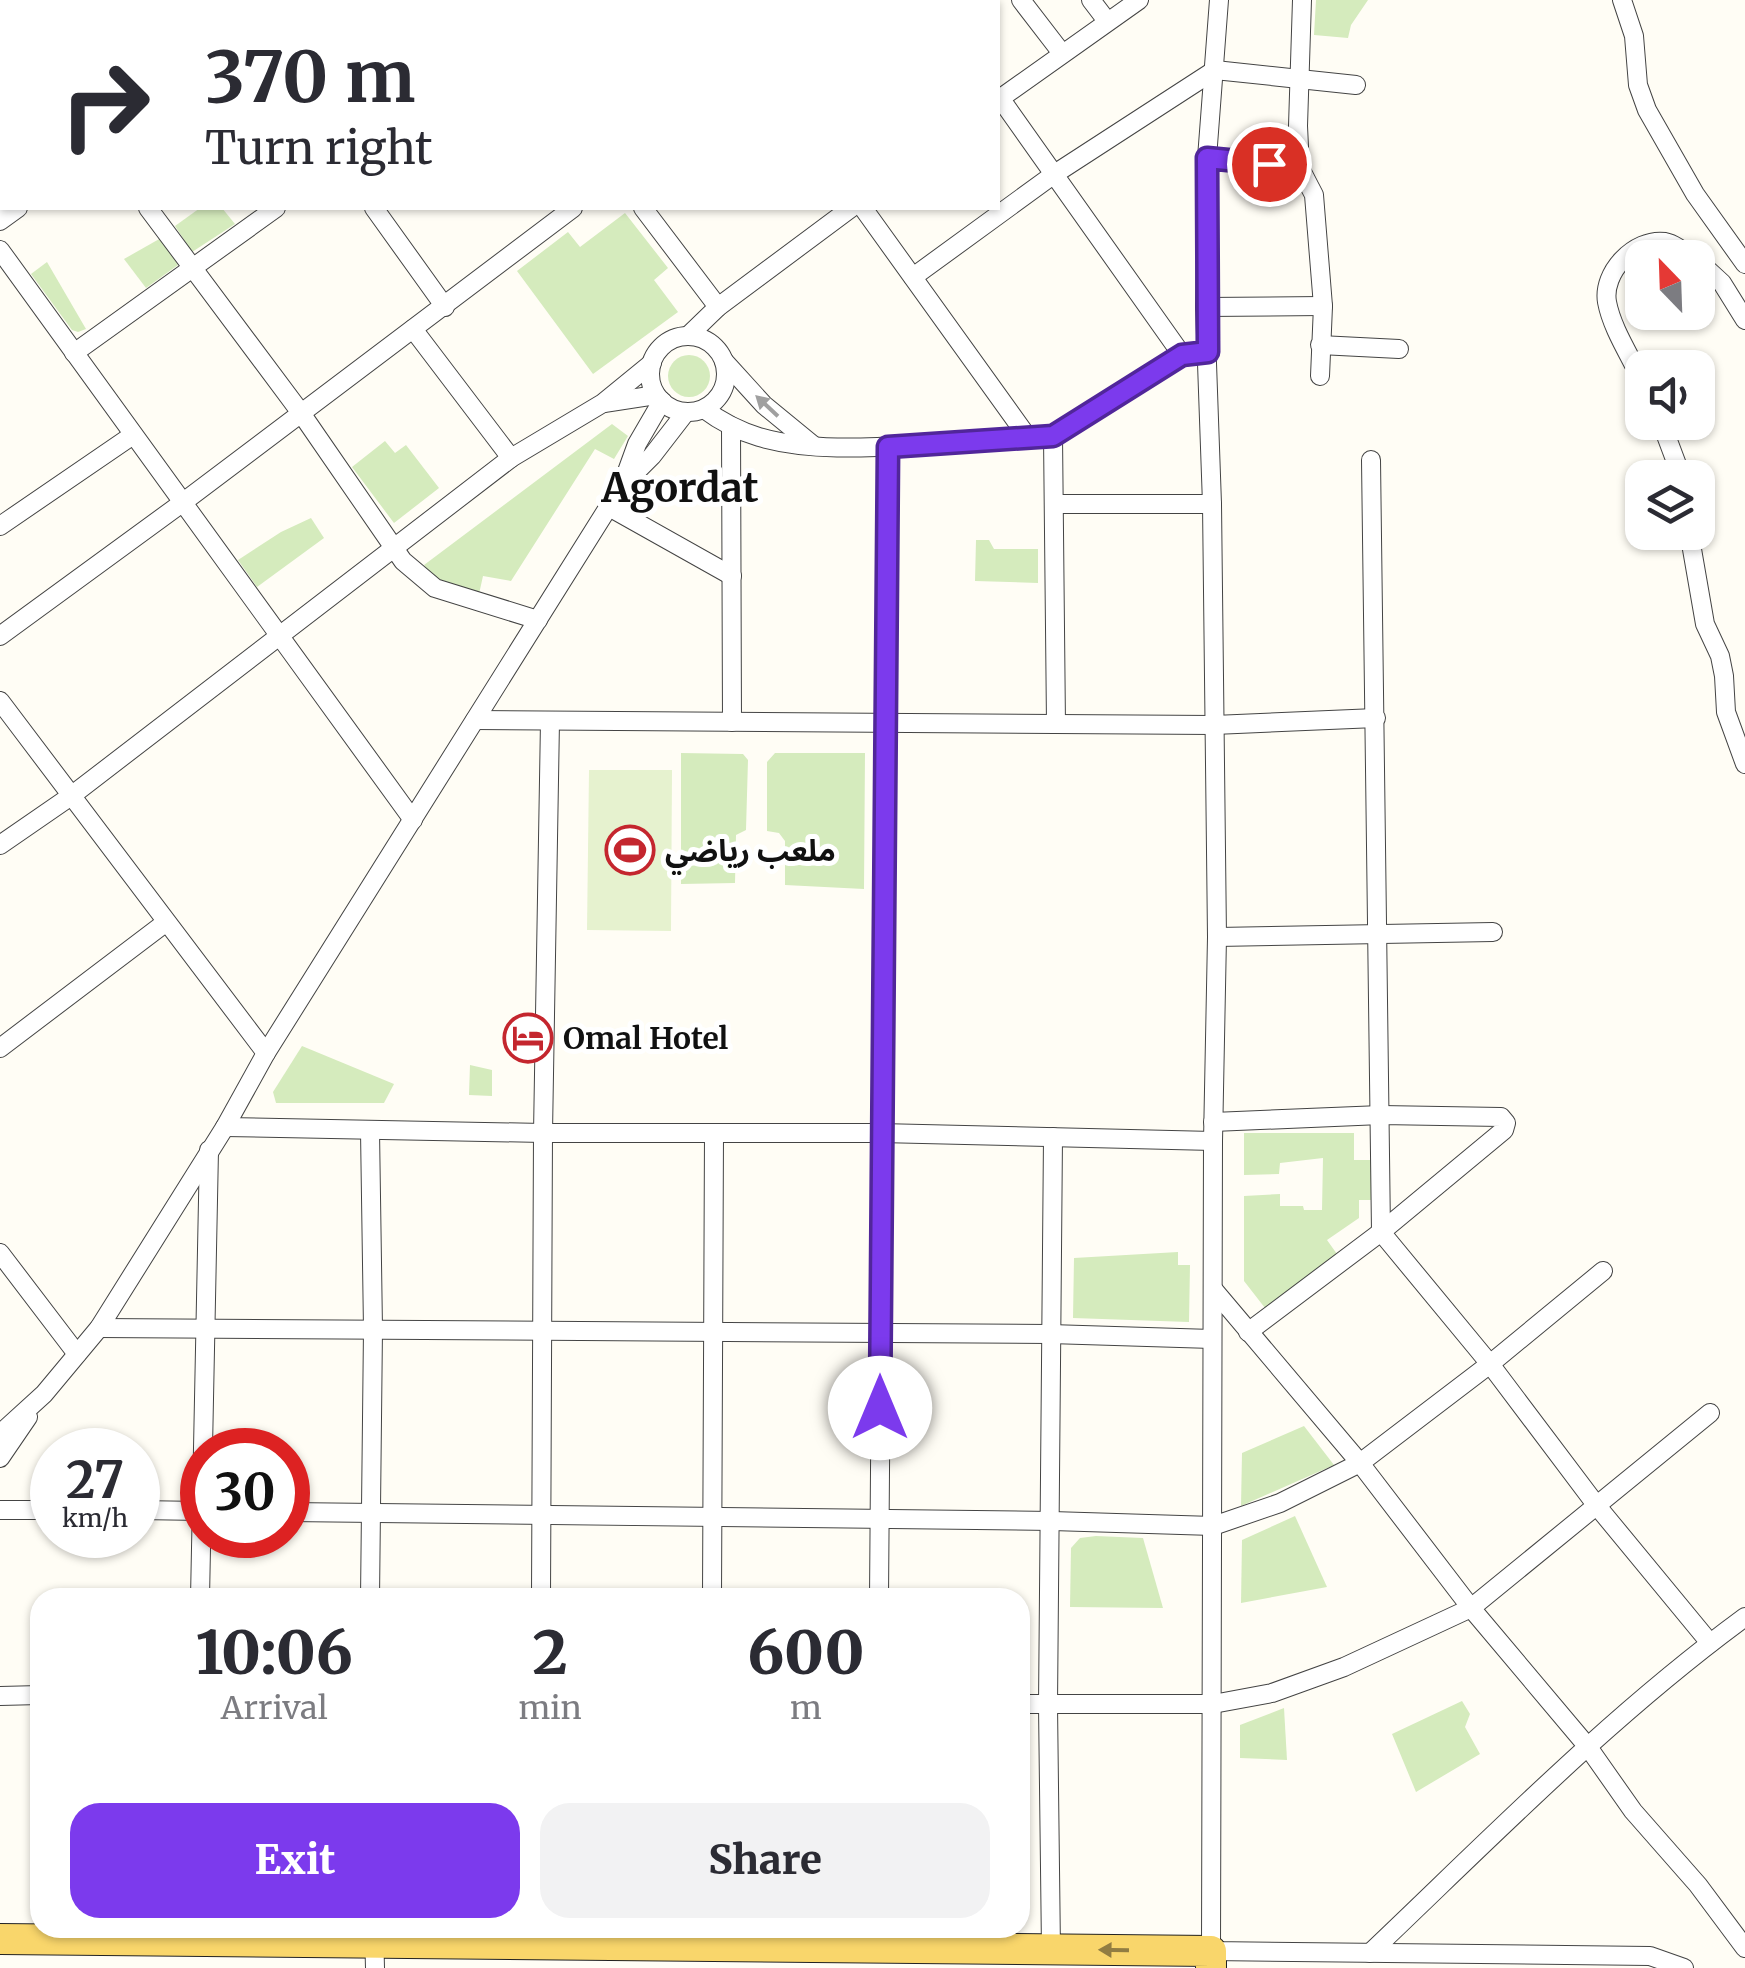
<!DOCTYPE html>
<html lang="en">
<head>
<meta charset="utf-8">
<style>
  :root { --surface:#fff; --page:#f2f2f3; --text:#2b2b33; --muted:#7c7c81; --accent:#7c3aed }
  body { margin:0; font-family:Merriweather,"Noto Sans Arabic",serif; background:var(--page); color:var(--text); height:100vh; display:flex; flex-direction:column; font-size:38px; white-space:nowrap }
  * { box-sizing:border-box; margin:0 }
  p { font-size:32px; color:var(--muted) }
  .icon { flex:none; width:55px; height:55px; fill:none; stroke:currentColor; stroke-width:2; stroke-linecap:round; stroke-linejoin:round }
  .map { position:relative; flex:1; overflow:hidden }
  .panel { position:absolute; left:30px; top:1588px; width:1000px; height:350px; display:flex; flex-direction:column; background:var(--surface); border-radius:30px; box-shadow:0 2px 8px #0004 }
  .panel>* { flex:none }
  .top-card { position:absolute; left:0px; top:0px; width:1000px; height:210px; box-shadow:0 2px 8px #0004; background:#fff; color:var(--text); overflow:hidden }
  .needle { width:65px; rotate:337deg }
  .tools { position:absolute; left:1625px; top:240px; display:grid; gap:20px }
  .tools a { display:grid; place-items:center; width:90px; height:90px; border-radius:20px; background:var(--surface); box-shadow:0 2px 8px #0004; font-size:50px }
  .speed { position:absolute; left:30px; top:1428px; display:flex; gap:20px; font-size:50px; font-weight:700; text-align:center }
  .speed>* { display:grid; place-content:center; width:130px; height:130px; border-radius:50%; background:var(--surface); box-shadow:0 2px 8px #0004; line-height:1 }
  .speed small { font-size:25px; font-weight:400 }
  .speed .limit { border:15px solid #d22; background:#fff; color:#111 }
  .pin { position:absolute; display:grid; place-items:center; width:85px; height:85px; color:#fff; margin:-42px; border:5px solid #fff; border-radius:50%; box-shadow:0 2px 10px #0007 }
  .me { position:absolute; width:110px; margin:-55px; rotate:0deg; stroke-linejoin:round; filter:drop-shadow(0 0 8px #0008) }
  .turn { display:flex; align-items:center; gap:35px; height:210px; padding:0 40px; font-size:45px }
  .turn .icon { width:130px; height:130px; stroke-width:2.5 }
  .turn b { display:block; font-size:70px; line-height:85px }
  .eta { display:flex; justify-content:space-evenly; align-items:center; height:170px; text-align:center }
  .eta b { font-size:60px; font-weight:800; line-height:70px }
  .primary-button { display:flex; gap:20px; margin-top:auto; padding:20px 40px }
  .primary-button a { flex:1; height:115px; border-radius:30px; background:var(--accent); color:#fff; font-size:40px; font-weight:800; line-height:115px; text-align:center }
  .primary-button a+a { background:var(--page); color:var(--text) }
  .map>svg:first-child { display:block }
  .green { fill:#d5ebbd }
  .pitch { fill:#e6f2cf }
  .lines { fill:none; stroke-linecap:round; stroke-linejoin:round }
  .minor-casing { stroke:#444; stroke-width:20 }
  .primary-casing { stroke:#222; stroke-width:32 }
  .minor { stroke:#fff; stroke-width:18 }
  .primary { stroke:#f9d66b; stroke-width:30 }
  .oneway { fill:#a0a0a0 }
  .oneway2 { fill:#917d42 }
  .route-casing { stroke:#51269a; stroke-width:25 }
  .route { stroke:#7c3aed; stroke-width:18 }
  .labels { text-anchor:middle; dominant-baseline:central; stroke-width:10; stroke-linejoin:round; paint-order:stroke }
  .poi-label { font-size:30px; font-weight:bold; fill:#111; stroke:#fff; text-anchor:start }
  .district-label { font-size:40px; font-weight:bold; fill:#111; stroke:#fff }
</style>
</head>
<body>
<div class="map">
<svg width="1745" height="1968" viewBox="0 0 1745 1968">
  <rect width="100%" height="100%" fill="#fffdf5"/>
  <g class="green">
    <polygon points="1316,0 1368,0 1351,25 1348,38 1314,35"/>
    <polygon points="200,208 222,208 235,224 192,252 175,226"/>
    <polygon points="625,213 668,268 654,280 678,312 593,374 517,271 568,232 580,247"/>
    <polygon points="161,238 178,265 146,288 124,259"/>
    <polygon points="47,262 86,329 78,332 72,330 31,274"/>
    <circle cx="689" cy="376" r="21"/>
    <polygon points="612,424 628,436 614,459 595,449 511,581 483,576 479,594 439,585 424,565"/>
    <polygon points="385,441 395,453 406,445 439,488 394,523 352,467"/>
    <polygon points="311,518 324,538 257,587 238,560 281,532"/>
    <polygon points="976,540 989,540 994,549 1038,549 1038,583 975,581"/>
    <polygon points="681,753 743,754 748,760 746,830 736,835 735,883 681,884"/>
    <polygon points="775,753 865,753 864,889 785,885 785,841 779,833 767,831 767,762"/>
    <polygon points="302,1046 394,1084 384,1103 276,1103 273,1092"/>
    <polygon points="470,1065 492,1070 492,1096 469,1095"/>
    <polygon points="1244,1133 1354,1133 1354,1160 1371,1160 1371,1200 1359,1200 1359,1218 1327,1240 1337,1254 1265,1308 1244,1281 1244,1196 1280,1194 1280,1206 1303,1206 1304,1210 1322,1210 1323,1158 1280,1163 1279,1174 1244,1175"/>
    <polygon points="1178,1252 1178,1265 1190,1265 1189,1322 1073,1318 1074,1258"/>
    <polygon points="1304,1426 1334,1465 1241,1506 1242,1453"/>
    <polygon points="1295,1516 1327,1587 1241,1603 1242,1540"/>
    <polygon points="1096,1536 1143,1538 1163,1608 1070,1607 1071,1548 1080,1538"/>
    <polygon points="1462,1701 1470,1714 1465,1727 1480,1754 1416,1792 1392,1734"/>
    <polygon points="1284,1708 1287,1760 1240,1758 1240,1725"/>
  </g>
  <polygon class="pitch" points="589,770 672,770 671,931 587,930"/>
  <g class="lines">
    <g class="minor-casing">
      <g id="minor">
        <polyline points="18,0 18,2"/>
        <polyline points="277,0 279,2"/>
        <polyline points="492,0 493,2"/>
        <polyline points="713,0 714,2"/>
        <polyline points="851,0 853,2"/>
        <polyline points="932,0 934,2"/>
        <polyline points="1021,0 1061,52"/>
        <polyline points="1091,0 1107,21"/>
        <polyline points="1219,0 1207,158 1205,307 1212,504 1217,937 1213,1141 1211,1951 1650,1956 1684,1968"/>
        <polyline points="1302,0 1298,126 1300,168 1314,195 1323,306 1320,376"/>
        <polyline points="1622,0 1634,36 1638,85 1647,110 1695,194 1745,264"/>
        <polyline points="51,2 54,0"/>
        <polyline points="820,2 824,0"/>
        <polyline points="949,2 953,0"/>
        <polyline points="0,40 2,38"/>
        <polyline points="1000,98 1182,355"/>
        <polyline points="998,100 1139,0"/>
        <polyline points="1207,158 1300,168"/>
        <polyline points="148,208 301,413 403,561 435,588 538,620"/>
        <polyline points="374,208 445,307"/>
        <polyline points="643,208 718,307"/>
        <polyline points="863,208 1029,439"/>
        <polyline points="0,221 18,208"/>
        <polyline points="0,250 413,820"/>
        <polyline points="1698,261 1722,283 1745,320"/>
        <polyline points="913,277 1053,175 1215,70 1356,85"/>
        <polyline points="1205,307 1323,306"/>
        <polyline points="413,329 511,458"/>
        <polyline points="688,336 718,307 851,208"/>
        <circle cx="688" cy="374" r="38"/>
        <polyline points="1320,345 1399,349"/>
        <polyline points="74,353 276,208"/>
        <polyline points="724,361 764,405 814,446"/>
        <path d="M1642,381C1631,357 1612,329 1607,302C1602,273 1634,238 1665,242C1675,244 1684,252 1692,258"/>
        <polyline points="604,403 656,395"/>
        <path d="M704,409C720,421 739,431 759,437C814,453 879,447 936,444C975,442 1014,441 1053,436L1182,355L1208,352"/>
        <polyline points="1661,422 1682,478"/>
        <polyline points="731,426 732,722"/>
        <polyline points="1053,436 1056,724"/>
        <polyline points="1371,460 1381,1232 1490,1364 1597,1506 1710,1643"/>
        <polyline points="625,477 637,444 662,401"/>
        <polyline points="1054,504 1212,504"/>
        <polyline points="609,507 732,576"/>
        <polyline points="0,526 133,435"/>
        <polyline points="1689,532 1705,624 1720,656 1724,676 1726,712 1745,764"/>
        <polyline points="0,636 182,503 573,208"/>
        <polyline points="0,701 266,1053"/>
        <polyline points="475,720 1214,725 1376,718"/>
        <polyline points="0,845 71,796 511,458 603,403 652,363"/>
        <polyline points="1217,937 1493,932"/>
        <polyline points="0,1048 165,923"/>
        <polyline points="1213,1122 1381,1115 1501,1117 1506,1123 1504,1130 1381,1232 1248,1332"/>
        <polyline points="225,1127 543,1133 880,1133 1213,1141"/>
        <polyline points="370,1131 373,1329 370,1598"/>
        <polyline points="0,1253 77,1354"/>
        <polyline points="1213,1289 1360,1463 1471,1608 1588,1747 1633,1811 1698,1885 1745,1948"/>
        <polyline points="99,1328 1050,1334 1212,1339"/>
        <polyline points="0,1434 44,1394 99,1328 225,1127 266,1053 621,487 652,456 686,412"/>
        <polyline points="0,1458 28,1417"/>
        <polyline points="0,1510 52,1510"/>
        <polyline points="138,1510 202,1511"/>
        <polyline points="288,1512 1052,1521 1213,1526 1280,1503 1360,1463 1490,1364 1603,1271"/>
        <polyline points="200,1598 209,1150"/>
        <polyline points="541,1598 543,1133 550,721"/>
        <polyline points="712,1598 714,1134"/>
        <polyline points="879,1598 888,447"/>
        <polyline points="0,1696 40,1695"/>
        <polyline points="1020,1704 1213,1704 1272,1693 1344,1667 1471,1608 1710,1413"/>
        <polyline points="374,1928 375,1968"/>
        <polyline points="1051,1950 1048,1705 1053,1137"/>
        <path d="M1370,1953C1491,1838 1610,1716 1745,1617"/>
      </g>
    </g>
    <g class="primary-casing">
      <polyline id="primary" points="0,1939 1211,1951 1211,1968"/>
    </g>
    <use href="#minor" class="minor"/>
    <use href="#primary" class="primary"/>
  </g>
  <defs><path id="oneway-solid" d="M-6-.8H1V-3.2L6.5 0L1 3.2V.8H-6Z" transform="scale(2.5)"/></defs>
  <use class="oneway" href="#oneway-solid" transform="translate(767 406) rotate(-137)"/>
  <use class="oneway2" href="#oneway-solid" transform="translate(1114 1950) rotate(-179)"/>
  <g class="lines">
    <g class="route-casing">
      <polyline id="route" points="880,1408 888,447 1053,436 1182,355 1208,352 1207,158 1269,164"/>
    </g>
    <use href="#route" class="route"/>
  </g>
  <defs>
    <g id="stadium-ring" transform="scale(2.5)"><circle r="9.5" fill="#fff" stroke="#c4262e" stroke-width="1.5"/><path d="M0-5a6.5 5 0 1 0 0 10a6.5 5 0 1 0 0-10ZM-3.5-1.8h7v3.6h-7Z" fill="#c4262e"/></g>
    <g id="hotel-ring" transform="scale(2.5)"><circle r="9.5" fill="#fff" stroke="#c4262e" stroke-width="1.5"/><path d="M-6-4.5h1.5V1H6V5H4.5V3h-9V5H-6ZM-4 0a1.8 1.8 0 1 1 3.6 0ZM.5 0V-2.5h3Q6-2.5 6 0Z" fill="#c4262e"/></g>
  </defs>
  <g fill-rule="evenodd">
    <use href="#stadium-ring" x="630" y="850"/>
    <use href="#hotel-ring" x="528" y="1038"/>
  </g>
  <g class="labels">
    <g class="poi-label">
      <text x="665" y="850">ملعب رياضي</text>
      <text x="563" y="1038">Omal Hotel</text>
    </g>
    <g class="district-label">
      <text x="680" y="488">Agordat</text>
    </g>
  </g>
</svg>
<div class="tools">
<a><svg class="needle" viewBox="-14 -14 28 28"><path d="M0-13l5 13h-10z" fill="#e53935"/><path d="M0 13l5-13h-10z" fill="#7c7c81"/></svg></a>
<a><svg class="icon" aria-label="sound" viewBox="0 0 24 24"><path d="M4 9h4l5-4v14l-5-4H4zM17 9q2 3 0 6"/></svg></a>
<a><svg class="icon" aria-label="layers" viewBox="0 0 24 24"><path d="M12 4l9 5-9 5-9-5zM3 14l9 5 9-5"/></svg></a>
</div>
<div class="speed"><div>27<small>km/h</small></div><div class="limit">30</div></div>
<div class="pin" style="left:1269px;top:164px;background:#d93025"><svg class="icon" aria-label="arrive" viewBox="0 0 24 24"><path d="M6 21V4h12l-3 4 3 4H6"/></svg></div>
<svg class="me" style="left:880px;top:1408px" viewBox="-20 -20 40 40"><circle r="19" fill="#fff"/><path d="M0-13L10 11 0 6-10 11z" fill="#7c3aed"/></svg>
<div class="top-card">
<div class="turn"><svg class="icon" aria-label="right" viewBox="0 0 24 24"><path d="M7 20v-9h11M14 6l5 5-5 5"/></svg><div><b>370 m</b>Turn right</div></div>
</div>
<section class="panel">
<div class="eta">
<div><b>10:06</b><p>Arrival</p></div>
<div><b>2</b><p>min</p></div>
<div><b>600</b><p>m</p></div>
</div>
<div class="primary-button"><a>Exit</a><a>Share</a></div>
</section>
</div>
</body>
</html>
